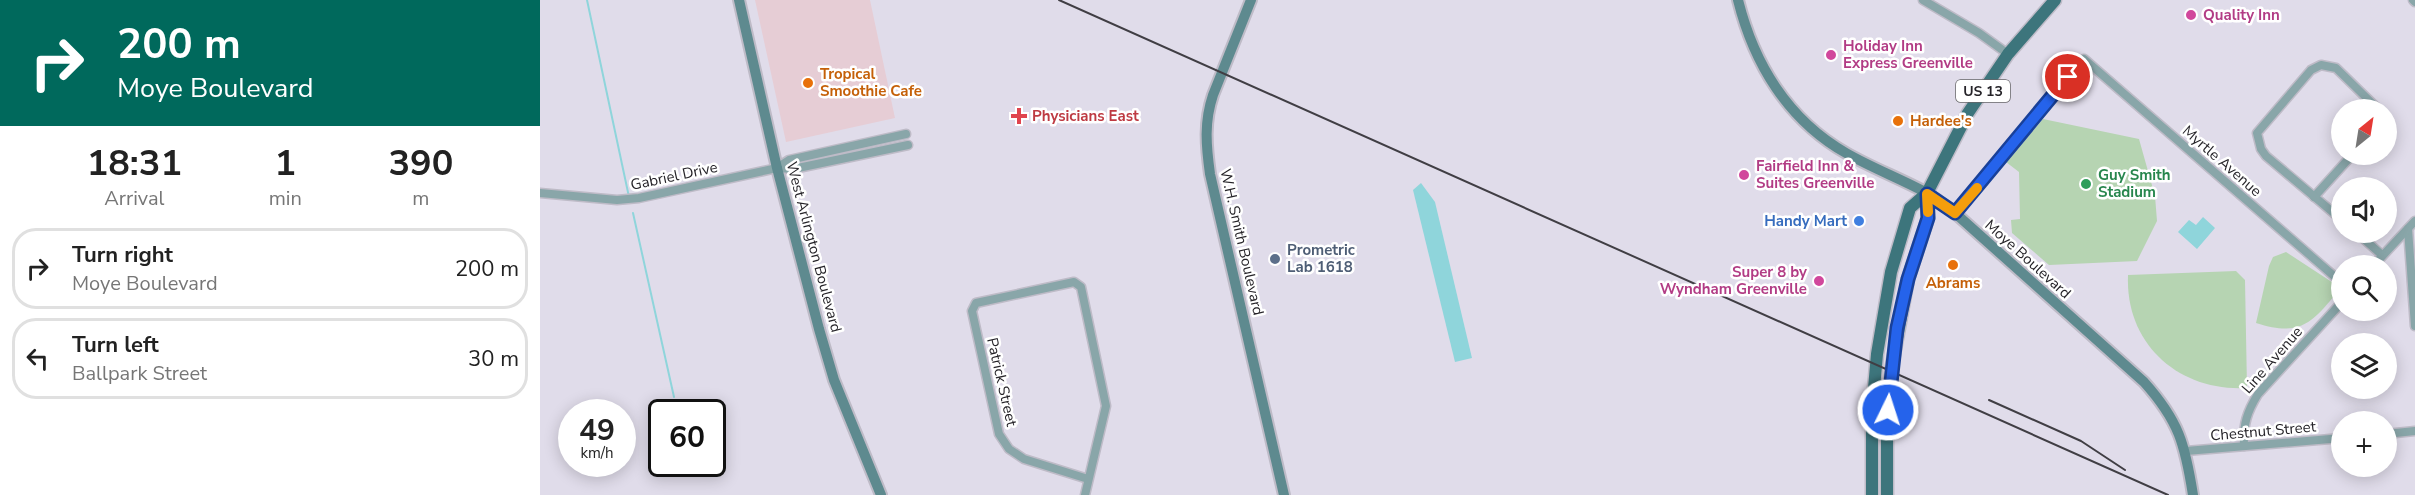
<!DOCTYPE html>
<html lang="en">
<head>
<meta charset="utf-8">
<style>
  :root { --surface:#fff; --page:#f6f6f6; --text:#222; --muted:#767676; --line:#e0e0e0 }
  body { margin:0; font-family:"Nunito Sans",sans-serif; background:var(--page); color:var(--text); height:100vh; display:flex; flex-direction:column; font-size:22px; white-space:nowrap }
  * { box-sizing:border-box; margin:0 }
  p { font-size:20px; color:var(--muted) }
  .icon { flex:none; width:33px; height:33px; fill:none; stroke:currentColor; stroke-width:2; stroke-linecap:round; stroke-linejoin:round }
  .map { position:relative; flex:1; overflow:hidden }
  .panel { display:flex; flex-direction:column; background:var(--surface); width:540px }
  .panel>* { flex:none }
  .hud { background:#00695c; color:#fff; overflow:hidden }
  .needle { width:39px; rotate:30deg }
  .tools { position:absolute; left:1791px; top:99px; display:grid; gap:12px }
  .tools a { display:grid; place-items:center; width:66px; height:66px; border-radius:50%; background:var(--surface); box-shadow:0 3px 15px #0003; font-size:30px }
  .speed { position:absolute; left:18px; top:399px; display:flex; gap:12px; font-size:30px; font-weight:700; text-align:center }
  .speed>* { display:grid; place-content:center; width:78px; height:78px; border-radius:50%; background:var(--surface); box-shadow:0 3px 15px #0003; line-height:1 }
  .speed small { font-size:15px; font-weight:400 }
  .speed .limit { border:3px solid #111; border-radius:9px; background:#fff; color:#111 }
  .pin { position:absolute; display:grid; place-items:center; width:51px; height:51px; color:#fff; margin:-26px; border:3px solid #fff; border-radius:50%; box-shadow:0 2px 6px #0007 }
  .me { position:absolute; width:66px; margin:-33px; rotate:4deg; stroke-linejoin:round; filter:drop-shadow(0 0 4px #0008) }
  .turn { display:flex; align-items:center; gap:21px; height:126px; padding:0 18px; font-size:27px }
  .turn .icon { width:78px; height:78px; stroke-width:2.5 }
  .turn b { display:block; font-size:42px; line-height:51px }
  .eta { display:flex; justify-content:space-evenly; align-items:center; height:102px; text-align:center }
  .eta b { font-size:36px; font-weight:700; line-height:42px }
  ul { padding:0; list-style:none }
  li { display:flex; align-items:center; gap:18px; height:81px; margin:0 12px 9px; padding:0 6px; border:3px solid var(--line); border-radius:24px }
  li div { flex:1 }
  li b { display:block; font-size:22px }
  li em { font-style:normal }
  main { display:flex; flex:1; min-height:0 }
  .map>svg:first-child { display:block }
  .commercial { fill:#e6cdd5 }
  .pitch { fill:#b6d4b2 }
  .water { fill:#8fd5db }
  .lines { fill:none; stroke-linecap:round; stroke-linejoin:round }
  .stream { stroke:#8fd5db; stroke-width:2 }
  .street-casing { stroke:#bebbc7; stroke-width:11 }
  .secondary-casing { stroke:#bebbc7; stroke-width:14 }
  .primary-casing { stroke:#bebbc7; stroke-width:15 }
  .street { stroke:#89a6a9; stroke-width:8 }
  .secondary { stroke:#5e8a8f; stroke-width:10 }
  .primary { stroke:#3d757c; stroke-width:12 }
  .rail { stroke:#403e44; stroke-width:2 }
  .route-casing { stroke:#184099; stroke-width:15 }
  .route { stroke:#2563eb; stroke-width:10 }
  .slow { stroke:#f59e0b; stroke-width:10 }
  .hotel-dot { fill:#d1479c; stroke:#fff; stroke-width:2 }
  .food-dot { fill:#e8710a; stroke:#fff; stroke-width:2 }
  .health-dot { fill:#e0444e; stroke:#fff; stroke-width:2 }
  .leisure-dot { fill:#2e9e5b; stroke:#fff; stroke-width:2 }
  .shop-dot { fill:#3f7fe0; stroke:#fff; stroke-width:2 }
  .service-dot { fill:#5c6f8a; stroke:#fff; stroke-width:2 }
  .labels { text-anchor:middle; dominant-baseline:central; stroke-width:5; stroke-linejoin:round; paint-order:stroke }
  .shield { fill:#fff; stroke:#666568; stroke-width:1.5 }
  .shield-label { font-size:14px; font-weight:bold; fill:#252328 }
  .hotel-label { font-size:15px; font-weight:bold; fill:#b23c85; stroke:#fff; text-anchor:start }
  .food-label { font-size:15px; font-weight:bold; fill:#c56008; stroke:#fff; text-anchor:start }
  .health-label { font-size:15px; font-weight:bold; fill:#be3a42; stroke:#fff; text-anchor:start }
  .street-label { font-size:15px; fill:#252328; stroke:#fff }
  .leisure-label { font-size:15px; font-weight:bold; fill:#27864d; stroke:#fff; text-anchor:start }
  .shop-label { font-size:15px; font-weight:bold; fill:#366cbe; stroke:#fff; text-anchor:end }
  .service-label { font-size:15px; font-weight:bold; fill:#4e5e75; stroke:#fff; text-anchor:start }
</style>
</head>
<body>
<main>
<section class="panel">
<div class="hud">
<div class="turn"><svg class="icon" aria-label="right" viewBox="0 0 24 24"><path d="M7 20v-9h11M14 6l5 5-5 5"/></svg><div><b>200 m</b>Moye Boulevard</div></div>
</div>
<div class="eta">
<div><b>18:31</b><p>Arrival</p></div>
<div><b>1</b><p>min</p></div>
<div><b>390</b><p>m</p></div>
</div>
<ul>
<li><svg class="icon" aria-label="right" viewBox="0 0 24 24"><path d="M7 20v-9h11M14 6l5 5-5 5"/></svg><div><b>Turn right</b><p>Moye Boulevard</p></div><em>200 m</em></li>
<li><svg class="icon" aria-label="left" viewBox="0 0 24 24"><path d="M17 20v-9H6M10 6l-5 5 5 5"/></svg><div><b>Turn left</b><p>Ballpark Street</p></div><em>30 m</em></li>
</ul>
</section>
<div class="map">
<svg width="1875" height="495" viewBox="0 0 1875 495">
  <rect width="100%" height="100%" fill="#e0dcea"/>
  <polygon class="commercial" points="215,0 330,0 355,118 246,142"/>
  <g class="pitch">
    <polygon points="1503,119 1599,139 1615,196 1617,221 1597,261 1509,265 1472,233 1471,220 1480,219 1479,172 1466,162"/>
    <path d="M1746,252L1801,288C1773,321 1763,338 1716,323L1729,266L1733,257Z"/>
    <path d="M1696,271L1705,280L1707,388C1640,392 1585,345 1588,275Z"/>
  </g>
  <g class="water">
    <polygon points="881,183 895,202 932,358 915,362 873,190"/>
    <polygon points="1663,217 1675,228 1657,249 1638,232 1649,220 1656,225"/>
  </g>
  <g class="lines">
    <g class="stream">
      <polyline points="47,0 89,197"/>
      <polyline points="93,213 134,397"/>
    </g>
    <g class="street-casing">
      <g id="street">
        <polyline points="1383,0 1439,33 1468,54"/>
        <polyline points="1873,0 1875,2"/>
        <polyline points="238,167 249,160 366,134"/>
        <polyline points="0,193 77,200 99,198 237,168 253,169 368,145"/>
        <polyline points="1774,197 1813,154"/>
        <polyline points="1415,213 1544,59 1802,283"/>
        <polyline points="1802,220 1726,156 1721,149 1717,133 1771,70 1781,65 1796,68 1839,110"/>
        <polyline points="1868,229 1875,326"/>
        <polyline points="1816,232 1842,255"/>
        <polyline points="1833,266 1875,221"/>
        <polyline points="1846,434 1875,431"/>
        <path d="M1704,446C1703,424 1707,412 1718,394L1802,302"/>
        <polyline points="1646,451 1802,438"/>
        <polyline points="545,495 566,406 541,287 534,282 436,303 432,311 459,434 469,449 484,459 548,479"/>
      </g>
    </g>
    <g class="secondary-casing">
      <g id="secondary">
        <polyline points="199,0 237,168 279,329 294,380 341,495"/>
        <path d="M711,0L673,95C664,122 666,145 670,174L744,495"/>
        <path d="M1198,0C1214,64 1248,120 1306,153C1332,168 1359,178 1385,192C1395,198 1405,206 1415,213L1604,382C1639,421 1645,444 1653,495"/>
      </g>
    </g>
    <g class="primary-casing">
      <g id="primary">
        <polyline points="1332,495 1332,411 1337,354 1351,272 1370,208 1387,193 1428,113 1468,54 1515,0"/>
        <polyline points="1347,495 1347,425 1351,371 1368,279 1388,218 1387,193"/>
      </g>
    </g>
    <use href="#street" class="street"/>
    <use href="#secondary" class="secondary"/>
    <use href="#primary" class="primary"/>
    <g class="rail">
      <polyline points="519,0 1628,495"/>
      <polyline points="1449,400 1541,441 1585,470"/>
    </g>
  </g>
  <g class="lines">
    <g class="route-casing">
      <polyline id="route" points="1348,410 1357,328 1368,279 1388,218 1387,194 1415,213 1528,77"/>
    </g>
    <use href="#route" class="route"/>
    <polyline class="slow" points="1388,212 1387,194 1415,213 1437,188"/>
  </g>
  <g class="hotel-dot">
    <circle cx="1651" cy="15" r="6"/>
    <circle cx="1291" cy="55" r="6"/>
    <circle cx="1204" cy="175" r="6"/>
    <circle cx="1279" cy="281" r="6"/>
  </g>
  <g class="food-dot">
    <circle cx="268" cy="83" r="6"/>
    <circle cx="1358" cy="121" r="6"/>
    <circle cx="1413" cy="265" r="6"/>
  </g>
  <path class="health-dot" d="M476 107h6v6h6v6h-6v6h-6v-6h-6v-6h6z"/>
  <circle class="leisure-dot" cx="1546" cy="184" r="6"/>
  <circle class="shop-dot" cx="1319" cy="221" r="6"/>
  <circle class="service-dot" cx="735" cy="259" r="6"/>
  <g class="labels">
    <rect class="shield" x="1416" y="80" width="54" height="22" rx="4.5"/>
    <g class="shield-label">
      <text x="1443" y="91">US 13</text>
    </g>
    <g class="hotel-label">
      <text x="1663" y="15">Quality Inn</text>
      <text x="1303" y="46">Holiday Inn<tspan x="1303" dy="17">Express Greenville</tspan></text>
      <text x="1216" y="166">Fairfield Inn &amp;<tspan x="1216" dy="17">Suites Greenville</tspan></text>
      <text x="1267" y="272" text-anchor="end">Super 8 by<tspan x="1267" dy="17">Wyndham Greenville</tspan></text>
    </g>
    <g class="food-label">
      <text x="280" y="74">Tropical<tspan x="280" dy="17">Smoothie Cafe</tspan></text>
      <text x="1370" y="121">Hardee's</text>
      <text x="1413" y="283" text-anchor="middle">Abrams</text>
    </g>
    <g class="health-label">
      <text x="492" y="116">Physicians East</text>
    </g>
    <g class="street-label">
      <text transform="translate(1682 161) rotate(41)">Myrtle Avenue</text>
      <text transform="translate(134 176) rotate(-12)">Gabriel Drive</text>
      <text transform="translate(702 242) rotate(77)">W.H. Smith Boulevard</text>
      <text transform="translate(274 247) rotate(75)">West Arlington Boulevard</text>
      <text transform="translate(1488 259) rotate(42)">Moye Boulevard</text>
      <text transform="translate(1732 360) rotate(-49)">Line Avenue</text>
      <text transform="translate(462 382) rotate(77)">Patrick Street</text>
      <text transform="translate(1723 431) rotate(-5)">Chestnut Street</text>
    </g>
    <g class="leisure-label">
      <text x="1558" y="175">Guy Smith<tspan x="1558" dy="17">Stadium</tspan></text>
    </g>
    <g class="shop-label">
      <text x="1307" y="221">Handy Mart</text>
    </g>
    <g class="service-label">
      <text x="747" y="250">Prometric<tspan x="747" dy="17">Lab 1618</tspan></text>
    </g>
  </g>
</svg>
<div class="tools">
<a><svg class="needle" viewBox="-14 -14 28 28"><path d="M0-13l5 13h-10z" fill="#e53935"/><path d="M0 13l5-13h-10z" fill="#767676"/></svg></a>
<a><svg class="icon" aria-label="sound" viewBox="0 0 24 24"><path d="M4 9h4l5-4v14l-5-4H4zM17 9q2 3 0 6"/></svg></a>
<a><svg class="icon" aria-label="search" viewBox="0 0 24 24"><circle cx="10" cy="10" r="6"/><path d="M15 15l6 6"/></svg></a>
<a><svg class="icon" aria-label="layers" viewBox="0 0 24 24"><path d="M12 4l9 5-9 5-9-5zM3 14l9 5 9-5"/></svg></a>
<a>+</a>
</div>
<div class="speed"><div>49<small>km/h</small></div><div class="limit">60</div></div>
<div class="pin" style="left:1528px;top:77px;background:#d93025"><svg class="icon" aria-label="arrive" viewBox="0 0 24 24"><path d="M6 21V4h12l-3 4 3 4H6"/></svg></div>
<svg class="me" style="left:1348px;top:410px" viewBox="-20 -20 40 40"><circle r="17" fill="#2563eb" stroke="#fff" stroke-width="3"/><path d="M0-11L8 9 0 5-8 9z" fill="#fff"/></svg>
</div>
</main>
</body>
</html>
